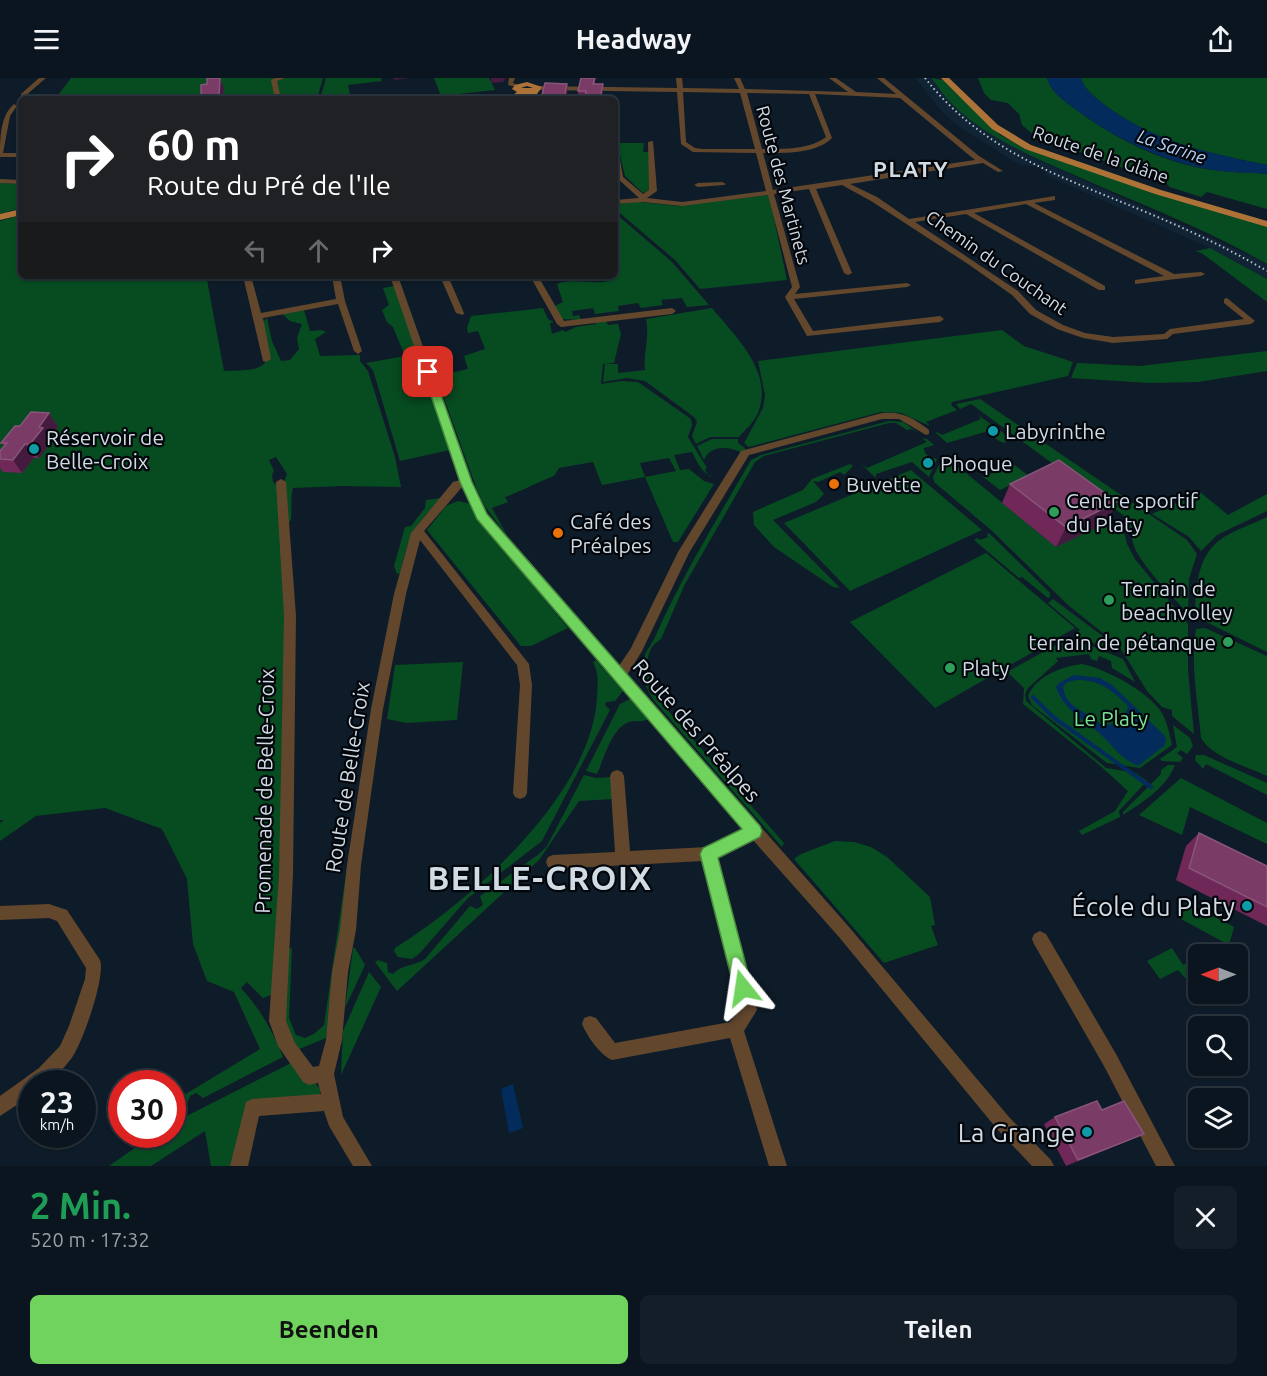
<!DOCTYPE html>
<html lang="de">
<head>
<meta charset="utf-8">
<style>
  :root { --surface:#0a151f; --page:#131e28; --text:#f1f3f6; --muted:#999fa4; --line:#2a343d; --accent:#70d35e }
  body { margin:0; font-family:Ubuntu,sans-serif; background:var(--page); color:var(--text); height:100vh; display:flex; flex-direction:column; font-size:22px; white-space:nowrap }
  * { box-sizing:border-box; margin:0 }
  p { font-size:20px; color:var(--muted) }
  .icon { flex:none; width:33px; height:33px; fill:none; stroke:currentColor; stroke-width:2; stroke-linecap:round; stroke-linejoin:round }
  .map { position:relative; height:1088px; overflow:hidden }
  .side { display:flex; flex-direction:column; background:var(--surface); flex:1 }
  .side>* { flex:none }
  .hud { position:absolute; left:18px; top:18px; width:600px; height:183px; border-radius:9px; box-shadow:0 2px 4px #0004,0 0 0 2px var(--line); background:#202124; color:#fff; overflow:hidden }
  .needle { width:39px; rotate:270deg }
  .tools { position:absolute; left:1188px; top:866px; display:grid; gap:12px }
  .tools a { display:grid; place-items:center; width:60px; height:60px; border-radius:9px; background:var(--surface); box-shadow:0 2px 4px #0004,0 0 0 2px var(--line); font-size:30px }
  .speed { position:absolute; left:18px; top:992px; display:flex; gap:12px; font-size:30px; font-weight:700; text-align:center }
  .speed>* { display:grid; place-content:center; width:78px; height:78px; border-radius:50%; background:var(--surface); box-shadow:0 2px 4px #0004,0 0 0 2px var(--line); line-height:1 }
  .speed small { font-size:15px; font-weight:400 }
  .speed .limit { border:9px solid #d22; background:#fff; color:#111 }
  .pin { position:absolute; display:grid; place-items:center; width:51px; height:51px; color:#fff; margin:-26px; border-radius:12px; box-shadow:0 3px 9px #0006 }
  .me { position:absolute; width:66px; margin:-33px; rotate:345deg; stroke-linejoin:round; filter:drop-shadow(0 0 4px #0008) }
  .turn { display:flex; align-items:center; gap:21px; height:126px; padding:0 30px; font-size:27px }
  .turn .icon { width:78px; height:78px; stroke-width:2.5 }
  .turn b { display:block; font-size:42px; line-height:51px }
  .lanes { display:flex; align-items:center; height:57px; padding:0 30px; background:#0003; justify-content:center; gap:30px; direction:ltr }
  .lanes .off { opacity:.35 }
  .round { display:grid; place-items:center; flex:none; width:63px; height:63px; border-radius:9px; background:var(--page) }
  .summary { display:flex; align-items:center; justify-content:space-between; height:102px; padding:0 30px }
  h1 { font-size:36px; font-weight:700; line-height:45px; color:#1e9e55 }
  .button { display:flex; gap:12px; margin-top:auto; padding:12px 30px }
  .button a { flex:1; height:69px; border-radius:9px; background:var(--accent); color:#111; font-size:24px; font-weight:700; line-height:69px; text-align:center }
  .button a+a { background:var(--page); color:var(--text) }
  header { display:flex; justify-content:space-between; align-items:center; height:78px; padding:0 30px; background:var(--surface); font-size:27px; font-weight:700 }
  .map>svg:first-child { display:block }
  .built { fill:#112436 }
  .green { fill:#074b21; fill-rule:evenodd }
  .water { fill:#032c5d; fill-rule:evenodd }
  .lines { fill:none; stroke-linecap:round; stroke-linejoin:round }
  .stream { stroke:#032c5d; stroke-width:4 }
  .minor { fill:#63472d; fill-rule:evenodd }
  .major { fill:#ac7237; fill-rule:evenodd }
  .rail { stroke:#b9c3cd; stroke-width:2; stroke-dasharray:1.5 3; stroke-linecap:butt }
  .wall { fill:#6f2858 }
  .shaded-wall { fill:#441b3f }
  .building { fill:#7a3c67; stroke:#88557a; stroke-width:1.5 }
  .route { fill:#70d35e; stroke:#49893d; stroke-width:1.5 }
  .culture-dot { fill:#0f9aa8; stroke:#03060b; stroke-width:2 }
  .food-dot { fill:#e8710a; stroke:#03060b; stroke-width:2 }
  .leisure-dot { fill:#2e9e5b; stroke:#03060b; stroke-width:2 }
  .labels { text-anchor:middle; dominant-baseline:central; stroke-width:4.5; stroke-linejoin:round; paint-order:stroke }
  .far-water-label { font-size:18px; font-style:italic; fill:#b7d3f8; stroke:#03060b }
  .far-street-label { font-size:18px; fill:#d1dbe4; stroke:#03060b }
  .poi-label { font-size:21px; fill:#d1dbe4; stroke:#03060b; text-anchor:start }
  .park-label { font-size:21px; fill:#7be795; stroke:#03060b }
  .street-label { font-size:21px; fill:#d1dbe4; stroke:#03060b }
  .far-district-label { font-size:22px; font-weight:bold; letter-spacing:1.5px; fill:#d1dbe4; stroke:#03060b }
  .near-poi-label { font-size:26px; fill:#d1dbe4; stroke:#03060b; text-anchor:end }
  .near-district-label { font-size:33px; font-weight:bold; letter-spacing:1.5px; fill:#d1dbe4; stroke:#03060b }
</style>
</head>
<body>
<header><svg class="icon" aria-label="menu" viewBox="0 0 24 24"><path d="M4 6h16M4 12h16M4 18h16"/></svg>Headway<svg class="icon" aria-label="share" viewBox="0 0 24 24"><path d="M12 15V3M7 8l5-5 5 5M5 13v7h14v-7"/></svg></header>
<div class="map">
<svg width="1267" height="1088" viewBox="0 0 1267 1088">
  <rect width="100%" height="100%" fill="#0e1c29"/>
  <polygon class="built" points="916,0 934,0 988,50 1034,80 1253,179 1267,187 1267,201 1210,170 1044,96 1047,94 1037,89 1020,87 961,50 942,34"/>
  <g class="green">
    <polygon points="71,0 323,0 317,21 55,21"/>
    <polygon points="326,0 381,0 382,3 348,7 351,21 320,21"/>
    <polygon points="434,0 489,0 495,12 441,18"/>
    <path d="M931,0L943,2L1000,57L1028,71L1267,148V186C1205,150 1137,125 1072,96C1030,78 984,58 951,25C944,18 938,8 931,0Z"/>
    <path d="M978,0H1047C1051,15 1066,24 1078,33C1118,63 1170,88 1221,93C1236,95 1252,94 1267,96V131L1207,114L1201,119L1170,109L1160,99L1123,90L1034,57L1022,47L1019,36L1008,25L991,22L984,15Z"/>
    <path d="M1081,0H1267V87C1207,75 1151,63 1102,25C1094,18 1084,11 1081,0Z"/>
    <polygon points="617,65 644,65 643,74 649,74 651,111 643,115 625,98"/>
    <polygon points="0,105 21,106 21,130 0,136"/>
    <polygon points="769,117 787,202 700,211 675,182 615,131 615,126 639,124 678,128"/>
    <path d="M615,135L672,184L709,227L687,229L682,220L661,222L663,227L641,230L638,225L618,228L619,233L595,236L593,230L572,233L573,238L579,237L581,242L562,241L555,228L563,224L557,206C575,199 597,209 614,201Z"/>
    <path d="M21,137V198H173L185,203L227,198L207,202L224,293C271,292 273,289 262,245L267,240L272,263L281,283L290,282L299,271L297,260L302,246L290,243L281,235L304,232L310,253L322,252L326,254L315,261L320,278L360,277V283L368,293L395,379L401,409L343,408L293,410C290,423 292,430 291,442L287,446L284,404L287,396L276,379L269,382L274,393L272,397L273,404L277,407L286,502L282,639L285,651L274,916L263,920L247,904L241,910C260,931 273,953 283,979L203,1020L196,1015L190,1018L186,1029L173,1036V1024L179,1020L260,971L234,914L207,903L193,866L187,801L162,751L105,730L36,738L0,763V745L4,742H0V143Z"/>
    <polygon points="1210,170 1267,201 1267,224 1203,176 1196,173"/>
    <polygon points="394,208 450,372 400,383 373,292 366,285 405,278 393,249 387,244 382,232 389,227 383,210"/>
    <path d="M543,230L548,241L554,244L550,245L552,256L563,252L565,254L576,249L596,246L595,244L606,243L608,247L618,246L621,256L614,285L603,286L601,306L621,303L638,304L691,341L692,347L688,359L707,390L705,392L709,398L715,399C702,397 698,385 692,374L674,377L680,392L689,391L704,403L714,406L678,464H673L645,399L602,407L593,384L559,390L554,398C537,404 523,413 505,419L508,424L492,430L508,459L484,427L477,412L439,306L446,296L468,291L464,278L485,271L478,253L468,255L467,250L471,238ZM669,380L676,393L645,399L640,385Z"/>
    <path d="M712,230C735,258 776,296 757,337C753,345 745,352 739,359H710L696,366L692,358L697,344L694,339L645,303L627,300L603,304L605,286H618V295L645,292C643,275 650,259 646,241Z"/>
    <polygon points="1002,252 1024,268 1073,284 1068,298 952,324 951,327 957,332 926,344 930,348 901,335 881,334 749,369 744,365 763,330 765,317 758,283"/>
    <polygon points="1267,273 1267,293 1198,304 1149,305 1071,300 1077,285 1140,288"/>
    <path d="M980,321L1187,462L1197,476L1189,501L1188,536C1171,516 1149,496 1136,473C1130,461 1131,448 1123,437L971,326L960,331L956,326Z"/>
    <polygon points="978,337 1012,361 1003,365 985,354 947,365 936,355 937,354 942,357 981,341"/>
    <path d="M889,343L903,344L917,354L911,351L907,352L896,345H889L764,378L755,384L685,506L661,561C639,574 648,602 657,620L784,765L782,769L655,624C647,612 641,600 643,586C644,573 652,567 656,557C683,496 718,440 751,382L761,377Z"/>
    <path d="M922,360L927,361L934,367L924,370C924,378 930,379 937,381L929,399L912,384L876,396V400L861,386L867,390L927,364Z"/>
    <path d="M712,361H738V365L746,371L741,374C727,368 710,367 704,382L697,368Z"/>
    <polygon points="944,377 1056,469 1107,444 1110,446 1122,446 1127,466 1135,481 1188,546 1188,592 1194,656 1172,638 1172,632 1162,629 1147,613 1119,568 1068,527 991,452 934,404 933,399"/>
    <polygon points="850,386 853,388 844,397 840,394 818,404 813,403 824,416 816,424 773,442 840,510 833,509 774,469 754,447 753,434 803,412 812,401"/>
    <polygon points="1013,386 1029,398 1000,412 983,399"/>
    <polygon points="911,392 982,452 850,513 784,445"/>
    <polygon points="1200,414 1228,437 1267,416 1267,433 1217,457 1201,473 1189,459 1152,436"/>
    <path d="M441,420C413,450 410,455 400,495L397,496L394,488L405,449L411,448L425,430L426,422Z"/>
    <polygon points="458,423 471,426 481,444 568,550 531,568 521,568 427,452 446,428"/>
    <path d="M1267,439V574L1202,542L1195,536C1196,508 1197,476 1224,459C1237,451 1253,446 1267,439Z"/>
    <polygon points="987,455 990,456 1050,515 1050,519 1048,520 1022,499 1019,500 974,462 977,460 980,462 988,459"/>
    <polygon points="986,475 1075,550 935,630 850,544"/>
    <polygon points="1053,521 1108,562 1119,573 1080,561 1075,556 1080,552 1048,525"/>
    <path d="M1205,550L1267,578V698C1246,688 1213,680 1201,660C1198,624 1190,587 1196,551Z"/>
    <polygon points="1070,559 1123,581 1135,604 1112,590 1111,583 1099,578 1097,583 1091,581 1089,576 1056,580 1058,583 1028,610 1025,616 1026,623 1106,690 1136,695 1147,703 1119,733 1120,739 1082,757 1079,753 1115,733 1128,713 1097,685 1023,626 1024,610 1007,594"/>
    <path d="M596,582L623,613L615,623L606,624L605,627L610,632L542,763L468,820L419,876L412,881L398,879L394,873L395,870C472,822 592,716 597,619C598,606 599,596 593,584Z"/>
    <polygon points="463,584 457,642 407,645 387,641 395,587"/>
    <path d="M1082,586C1105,590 1155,617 1164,639C1168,648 1170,658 1172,667L1140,690L1107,685L1032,627L1028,618C1036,598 1063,588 1082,586Z"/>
    <path d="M630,621H634L650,640C638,647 637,640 627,645C611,652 604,681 597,696L586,693L620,626Z"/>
    <polygon points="1173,647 1190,660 1193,668 1187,676 1181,672 1177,675 1183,680 1180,684 1162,683 1160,681 1177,669"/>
    <polygon points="1196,677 1204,677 1267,705 1267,717 1206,686 1203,691 1195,682"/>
    <path d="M1168,687H1175C1166,710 1143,724 1123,737V734L1161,696V692Z"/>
    <path d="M584,697L596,700L612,699L613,721L579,723L539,782L397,913L375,884L378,882L387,885L388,894L393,896C403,886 412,889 425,881L470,828L477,831L483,827L480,818L539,776L547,768Z"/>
    <polygon points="1181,700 1267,745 1267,766 1190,729 1182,757 1139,737"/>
    <polygon points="835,763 854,764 871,769 887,779 930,819 935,847 931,848 938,867 884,885 794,781 801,776"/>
    <polygon points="350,768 343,842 326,960 297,972 284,941 288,871 292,870 289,940 296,957 305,960 314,956 324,947"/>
    <polygon points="1186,824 1234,849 1229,867 1181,841"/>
    <polygon points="353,870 355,870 365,887 345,930"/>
    <polygon points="1172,870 1183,887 1190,884 1197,896 1185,900 1178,892 1160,901 1147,883"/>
    <polygon points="369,894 381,909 341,997 343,953"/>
    <polygon points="291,985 305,1005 315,1005 320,1011 320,1022 247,1026 233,1088 211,1088 205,1053 151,1088 109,1088 155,1056 172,1056 173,1045"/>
  </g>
  <g class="water">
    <path d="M1047,0H1081C1084,11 1094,18 1102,25C1151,63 1207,75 1267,87V96C1252,94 1236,95 1221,93C1170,87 1119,63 1078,33C1066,24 1051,15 1047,0Z"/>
    <path d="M1074,597L1100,600L1112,607L1163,656L1166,661L1165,667L1138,688C1119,680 1113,667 1098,654C1082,640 1064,632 1056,609L1059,605ZM1077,602C1100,602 1112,612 1128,628C1126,641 1112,651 1099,645C1095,642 1092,638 1087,636C1075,630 1065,624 1063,609L1067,604Z"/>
    <polygon points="513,1006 523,1050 509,1055 501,1011"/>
  </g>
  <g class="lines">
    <polyline class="stream" points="1033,619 1053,639 1151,709"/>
    <g class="minor">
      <polygon points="39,0 46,0 25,18 21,18 21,16"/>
      <polygon points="275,0 285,0 277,3 281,21 275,21 271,2"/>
      <polygon points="509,0 515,0 513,5 520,8 520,10 508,7"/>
      <path d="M676,0H682L683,10L739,11L734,0H740L745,11L848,14L829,0H836L856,14L896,16L877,0H884L979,78L1003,93L998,94L983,85L850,106L877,119L909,141L1055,118V122L1034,125L1174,196L1201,194L1205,196L1201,198L1135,206V202L1164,198L1026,126L974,135L1105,208V212H1099L966,136L915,144L1018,213L1036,232L1063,247L1085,255L1113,259L1164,256L1170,251L1244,241L1224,225V221L1227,220L1255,243L1251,246L1173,256L1167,261L1113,265L1083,260L1057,251L1030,236L1012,217L968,186L871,123L842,107L816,111L852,195L848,197L844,195L809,111L774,116L800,209L795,216L907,205L911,207L907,209L794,221L813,253L940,238L944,241L940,244L807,258L785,219L792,209L768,117L682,128L643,124L615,126V122L639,120L617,100L615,68L618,70L623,99L643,116L649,112L648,64L653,63L657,113L647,120L682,124L766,113L756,75L693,74L681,66L677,14L538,12L535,10L538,8L677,10ZM683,14L740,15L755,71H702L695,70L686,64ZM747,15L809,16L826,59C809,72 782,71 762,71ZM815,16L900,20L975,82L773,112L763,75C785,75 816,76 832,60Z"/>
      <path d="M14,26L17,28L10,38L3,75H21V79H0C0,61 0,38 14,26Z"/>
      <polygon points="0,101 21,102 21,106 0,105"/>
      <polygon points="722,104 726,106 724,107 698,109 694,107 698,105"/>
      <polygon points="243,198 251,198 261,235 336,221 332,198 340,198 345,223 362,273 358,276 354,273 338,226 263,240 271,281 266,284 263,283"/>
      <path d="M390,198H398L471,404L487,436L619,588L631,570L678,474L741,373L882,335C902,333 914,340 929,352V356L926,357L899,341H882L749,377L689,475L642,573L627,597L849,849L1009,1039L1051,1082L1054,1088H1032L997,1051L839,859L752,761L717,779L757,932L744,953L787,1088H769L730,960L612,982C600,977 587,958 582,946L584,940L590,938L596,940L615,965L730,944L740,930L703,783L553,791L548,789L546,784L548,779L553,777L615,774L610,698L612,694L617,692L622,694L624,698L630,773L708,769L743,751L478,441L463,408L424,453L529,586L532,607L527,715L525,719L520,721L515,719L513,715L520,607L517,587L420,462L406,516L383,631L361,787L356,852L348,894L342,962L334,996L343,1039L372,1088H353L329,1048L324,1033L259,1038L248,1088H230L246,1024L252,1021L321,1016L318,1005L309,1007L303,1004L278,968L269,943L279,796L284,538L276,404L281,401L286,404L296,538L293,796L286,943L295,965L313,989L319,988L326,962L332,894L340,852L347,787L371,631L394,516L411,455L453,404L460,402Z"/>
      <polygon points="440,198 448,198 464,235 463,237 456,235"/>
      <polygon points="530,198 538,198 564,243 672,230 676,233 672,236 561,249 557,246"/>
      <path d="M49,826L67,832L100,882C106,898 82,967 71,981C64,990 55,999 47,1005H32V1017L0,1038V1018L39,990L60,968L69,948L85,901L86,890L57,843L49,840L0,842V828Z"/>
      <polygon points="1040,853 1046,856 1116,976 1175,1088 1156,1088 1104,988 1034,866 1032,861 1034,856"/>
    </g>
    <g class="major">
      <polygon points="941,0 949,0 998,47 1031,67 1161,112 1267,143 1267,149 1155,116 1025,71 992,51"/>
      <path d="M527,4L542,9L537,16L507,21L517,14L512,11L515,7ZM527,8L533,10H521Z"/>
      <polygon points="21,131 21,137 0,142 0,136"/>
    </g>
    <path class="rail" d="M925,0C984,75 1063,99 1148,135C1189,152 1229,171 1267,193"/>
  </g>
  <g class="wall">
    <polygon points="595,0 595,6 603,21 578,21 578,13"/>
    <polygon points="49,335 58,349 50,360 52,363 39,380 34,380 22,395 3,394 0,390 0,373 4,368 1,365 20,348"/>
    <polygon points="1010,406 1107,444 1056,469 1002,425"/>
    <polygon points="1199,755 1267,788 1267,848 1176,802 1186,768"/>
    <polygon points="1102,1032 1130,1062 1066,1088 1044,1046 1055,1039"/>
  </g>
  <g class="shaded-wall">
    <polygon points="220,0 224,10 223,21 201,21 201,19"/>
    <polygon points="394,0 409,0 394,2"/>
    <polygon points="491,0 506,0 503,4 491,5"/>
    <polygon points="567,6 568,21 564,21"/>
    <polygon points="603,6 603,21 600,21"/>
    <polygon points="49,335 58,349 50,360 52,363 39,380 30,366 39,349"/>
    <polygon points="25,366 34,380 22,395 13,382"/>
    <polygon points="1117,424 1107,444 1056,469 1066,449"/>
    <polygon points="1144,1056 1130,1062 1066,1088 1078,1082"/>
  </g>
  <g class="building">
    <polygon points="207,0 220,0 219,17 201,19 201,7 207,6"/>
    <polygon points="581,0 595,0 593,6 603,6 600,21 585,21 586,13 578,13"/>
    <polygon points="545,5 567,6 564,21 541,21"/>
    <polygon points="31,334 49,335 39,349 43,350 30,366 25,366 13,382 0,381 0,373 7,365 1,365 15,348 20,348"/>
    <polygon points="1059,382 1117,424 1066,449 1010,406"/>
    <polygon points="1199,755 1267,788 1267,829 1189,790"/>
    <polygon points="1097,1023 1102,1032 1124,1023 1144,1056 1078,1082 1055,1039"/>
  </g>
  <polygon class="route" points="428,291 433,294 472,404 487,436 760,748 762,753 760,759 718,780 752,910 750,917 743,919 737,917 734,910 700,776 703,770 742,751 477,441 460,404 423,294"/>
  <g class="culture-dot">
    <circle cx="993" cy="353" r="6"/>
    <circle cx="34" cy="371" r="6"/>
    <circle cx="928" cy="385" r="6"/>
    <circle cx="1247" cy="828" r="6"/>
    <circle cx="1087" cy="1054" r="6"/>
  </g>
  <g class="food-dot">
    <circle cx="834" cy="406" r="6"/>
    <circle cx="558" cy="455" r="6"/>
  </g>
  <g class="leisure-dot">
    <circle cx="1054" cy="434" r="6"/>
    <circle cx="1109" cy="522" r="6"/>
    <circle cx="1228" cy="564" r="6"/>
    <circle cx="950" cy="590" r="6"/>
  </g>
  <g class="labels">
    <g class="far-water-label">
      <text transform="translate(1172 68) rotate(19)">La Sarine</text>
    </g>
    <g class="far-street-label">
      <text transform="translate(1101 76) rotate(19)">Route de la Glâne</text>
      <text transform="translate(784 107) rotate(75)">Route des Martinets</text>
      <text transform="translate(997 184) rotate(35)">Chemin du Couchant</text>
    </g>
    <g class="poi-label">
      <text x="1005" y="353">Labyrinthe</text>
      <text x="46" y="359">Réservoir de<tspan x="46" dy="24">Belle-Croix</tspan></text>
      <text x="940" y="385">Phoque</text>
      <text x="846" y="406">Buvette</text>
      <text x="1066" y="422">Centre sportif<tspan x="1066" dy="24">du Platy</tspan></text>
      <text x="570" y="443">Café des<tspan x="570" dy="24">Préalpes</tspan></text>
      <text x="1121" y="510">Terrain de<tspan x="1121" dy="24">beachvolley</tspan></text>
      <text x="1216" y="564" text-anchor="end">terrain de pétanque</text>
      <text x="962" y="590">Platy</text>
    </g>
    <g class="park-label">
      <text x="1111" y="640">Le Platy</text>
    </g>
    <g class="street-label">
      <text transform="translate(697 652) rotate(49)">Route des Préalpes</text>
      <text transform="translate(347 699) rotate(-81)">Route de Belle-Croix</text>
      <text transform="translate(264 713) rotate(-89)">Promenade de Belle-Croix</text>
    </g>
    <g class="far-district-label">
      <text x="911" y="90">PLATY</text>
    </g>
    <g class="near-poi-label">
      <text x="1235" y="828">École du Platy</text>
      <text x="1075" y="1054">La Grange</text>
    </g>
    <g class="near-district-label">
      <text x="540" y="799">BELLE-CROIX</text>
    </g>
  </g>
</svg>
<div class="tools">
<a><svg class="needle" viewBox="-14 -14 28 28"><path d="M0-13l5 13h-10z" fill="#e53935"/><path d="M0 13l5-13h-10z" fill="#999fa4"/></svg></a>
<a><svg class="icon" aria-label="search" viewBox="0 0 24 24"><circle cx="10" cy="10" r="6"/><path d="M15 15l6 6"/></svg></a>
<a><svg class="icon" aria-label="layers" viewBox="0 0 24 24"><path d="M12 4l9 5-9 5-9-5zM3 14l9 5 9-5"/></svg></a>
</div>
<div class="speed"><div>23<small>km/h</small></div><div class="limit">30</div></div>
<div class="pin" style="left:428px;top:294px;background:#d93025"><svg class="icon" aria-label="arrive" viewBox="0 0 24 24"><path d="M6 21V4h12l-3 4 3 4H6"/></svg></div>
<svg class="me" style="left:743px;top:910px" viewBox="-20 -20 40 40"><path d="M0-17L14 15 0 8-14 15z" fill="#70d35e" stroke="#fff" stroke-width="4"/></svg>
<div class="hud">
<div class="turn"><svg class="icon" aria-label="right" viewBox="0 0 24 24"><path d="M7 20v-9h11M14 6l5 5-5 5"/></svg><div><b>60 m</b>Route du Pré de l'Ile</div></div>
<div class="lanes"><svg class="icon off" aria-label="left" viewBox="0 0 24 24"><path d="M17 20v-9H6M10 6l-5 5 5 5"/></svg><svg class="icon off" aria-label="ahead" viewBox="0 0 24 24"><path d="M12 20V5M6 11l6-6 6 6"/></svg><svg class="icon" aria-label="right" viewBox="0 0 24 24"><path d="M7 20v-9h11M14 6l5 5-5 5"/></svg></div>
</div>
</div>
<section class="side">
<div class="summary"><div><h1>2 Min.</h1><p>520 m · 17:32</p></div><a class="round"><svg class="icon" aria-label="close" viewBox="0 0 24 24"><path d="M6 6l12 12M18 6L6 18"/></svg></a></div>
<div class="button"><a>Beenden</a><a>Teilen</a></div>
</section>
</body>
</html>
